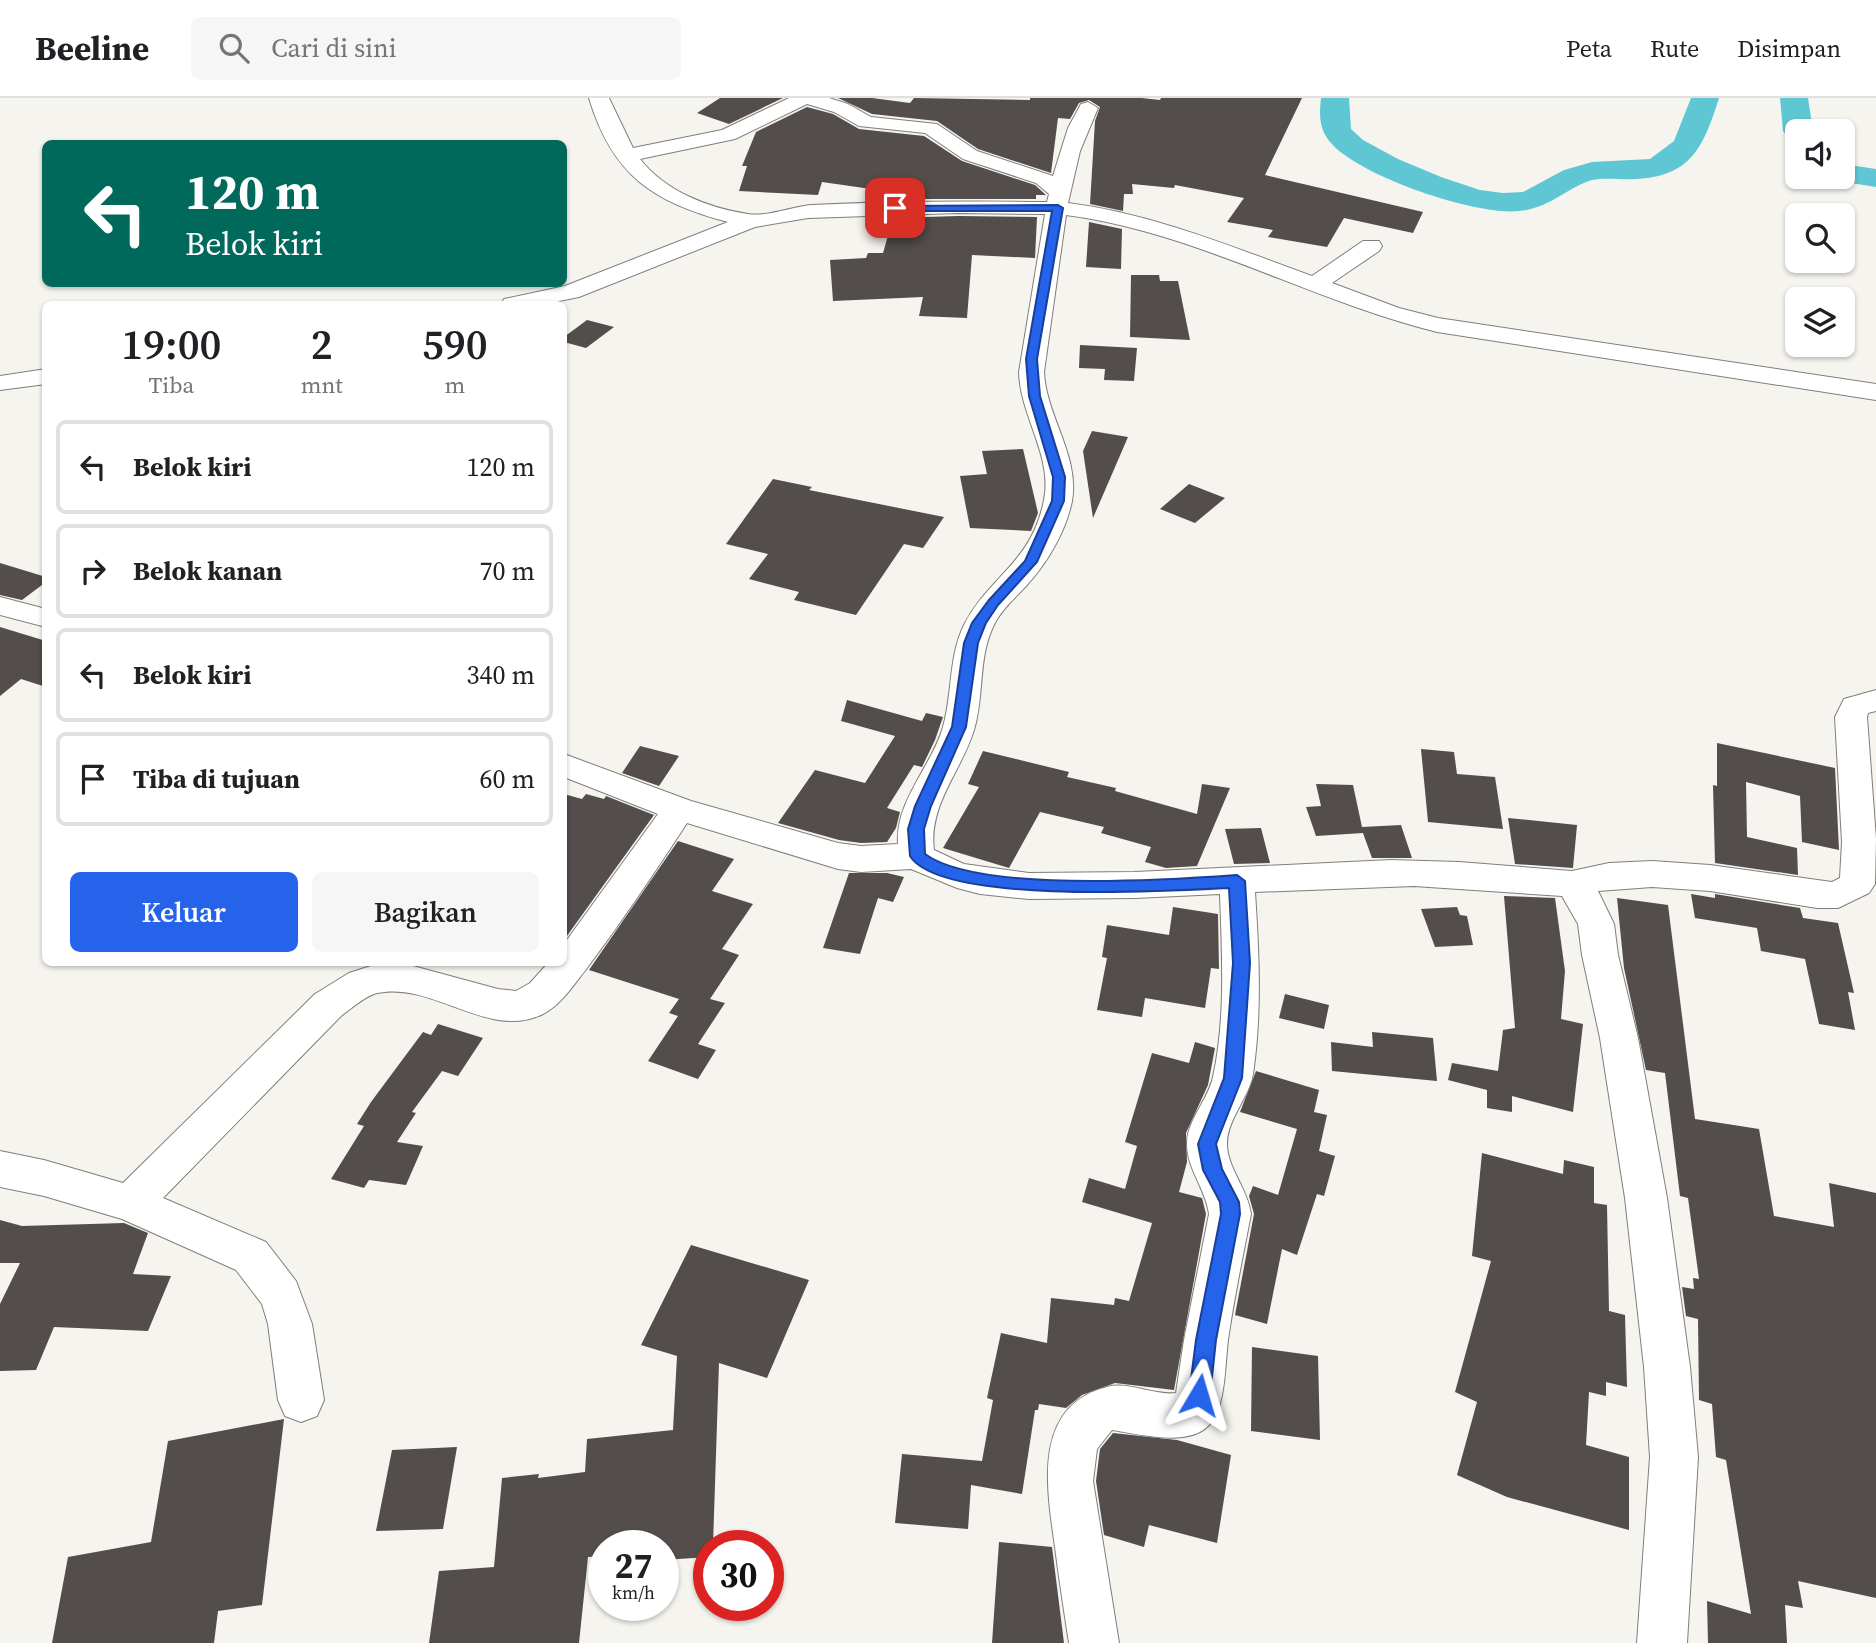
<!DOCTYPE html>
<html lang="id">
<head>
<meta charset="utf-8">
<style>
  :root { --surface:#fff; --page:#f6f6f6; --text:#202124; --muted:#757577; --line:#e0e0e0; --accent:#2563eb }
  body { margin:0; font-family:"Source Serif 4",serif; background:var(--page); color:var(--text); height:100vh; display:flex; flex-direction:column; font-size:26px; white-space:nowrap }
  * { box-sizing:border-box; margin:0 }
  p { font-size:23px; color:var(--muted) }
  .icon { flex:none; width:38px; height:38px; fill:none; stroke:currentColor; stroke-width:2; stroke-linecap:round; stroke-linejoin:round }
  .map { position:relative; flex:1; overflow:hidden }
  .panel { position:absolute; left:42px; top:203px; width:525px; height:665px; display:flex; flex-direction:column; background:var(--surface); border-radius:10px; box-shadow:0 2px 5px #0004 }
  .panel>* { flex:none }
  .banner { position:absolute; left:42px; top:42px; width:525px; height:147px; border-radius:10px; box-shadow:0 2px 5px #0004; background:#00695c; color:#fff; overflow:hidden }
  .controls { position:absolute; left:1785px; top:21px; display:grid; gap:14px }
  .controls a { display:grid; place-items:center; width:70px; height:70px; border-radius:10px; background:var(--surface); box-shadow:0 2px 5px #0004; font-size:35px }
  .speed { position:absolute; left:588px; top:1432px; display:flex; gap:14px; font-size:35px; font-weight:700; text-align:center }
  .speed>* { display:grid; place-content:center; width:91px; height:91px; border-radius:50%; background:var(--surface); box-shadow:0 2px 5px #0004; line-height:1 }
  .speed small { font-size:18px; font-weight:400 }
  .speed .limit { border:10px solid #d22; background:#fff; color:#111 }
  .pin { position:absolute; display:grid; place-items:center; width:60px; height:60px; color:#fff; margin:-30px; border-radius:14px; box-shadow:0 4px 10px #0006 }
  .me { position:absolute; width:77px; margin:-38px; rotate:7deg; stroke-linejoin:round; filter:drop-shadow(0 0 5px #0008) }
  .turn { display:flex; align-items:center; gap:24px; height:147px; padding:0 28px; font-size:32px }
  .turn .icon { width:91px; height:91px; stroke-width:2.5 }
  .turn b { display:block; font-size:49px; line-height:60px }
  .eta { display:flex; justify-content:space-evenly; align-items:center; height:119px; text-align:center }
  .eta b { font-size:42px; font-weight:600; line-height:49px }
  .primary-button { display:flex; gap:14px; margin-top:auto; padding:14px 28px }
  .primary-button a { flex:1; height:80px; border-radius:10px; background:var(--accent); color:#fff; font-size:28px; font-weight:600; line-height:80px; text-align:center }
  .primary-button a+a { background:var(--page); color:var(--text) }
  ul { padding:0; list-style:none }
  li { display:flex; align-items:center; gap:21px; height:94px; margin:0 14px 10px; padding:0 14px; border:4px solid var(--line); border-radius:10px }
  li div { flex:1 }
  li b { display:block; font-size:26px }
  li em { font-style:normal }
  header { display:flex; align-items:center; gap:42px; box-sizing:border-box; height:98px; padding:0 35px; background:var(--surface); border-bottom:2px solid var(--line) }
  header strong { font-size:33px }
  nav { display:flex; gap:38px; margin-inline-start:auto; font-size:24px }
  .search { width:490px; height:63px; background:var(--page); display:flex; align-items:center; gap:18px; box-sizing:border-box; padding:0 24px; border-radius:10px; color:var(--muted); font-size:26px }
  .map>svg:first-child { display:block }
  .lines { fill:none; stroke-linecap:round; stroke-linejoin:round }
  .river { fill:#5fc7d4; fill-rule:evenodd }
  .building { fill:#534d4c }
  .street-casing { stroke:#807e7a; stroke-width:2 }
  .street { fill:#fff; fill-rule:evenodd }
  .route { fill:#2563eb; stroke:#184099; stroke-width:2 }
</style>
</head>
<body>
<header>
<strong>Beeline</strong>
<div class="search"><svg class="icon" aria-label="search" viewBox="0 0 24 24"><circle cx="10" cy="10" r="6"/><path d="M15 15l6 6"/></svg>Cari di sini</div>
<nav><a>Peta</a><a>Rute</a><a>Disimpan</a></nav>
</header>
<div class="map">
<svg width="1876" height="1545" viewBox="0 0 1876 1545">
  <rect width="100%" height="100%" fill="#f6f4ef"/>
  <g class="lines">
    <g class="river">
      <path d="M1321,0H1349L1351,31L1363,42L1398,61L1441,79L1480,92L1503,95L1523,94L1564,72L1592,64L1650,61L1674,43L1691,0H1719C1704,47 1692,79 1635,81C1622,82 1606,79 1592,82C1566,90 1551,110 1519,113C1476,118 1359,78 1331,45C1319,32 1319,17 1321,0Z"/>
      <polygon points="1780,0 1808,0 1813,33 1797,33 1797,42 1788,39 1783,33"/>
      <polygon points="1843,66 1876,71 1876,89 1832,82 1830,79 1843,79"/>
    </g>
  </g>
  <g class="building">
    <polygon points="720,0 783,0 729,26 697,15"/>
    <polygon points="838,0 872,0 910,5 914,0 1030,2 1030,0 1142,0 1160,2 1161,0 1302,0 1265,77 1423,114 1413,135 1344,120 1327,149 1268,139 1273,132 1227,124 1244,100 1175,87 1174,90 1132,86 1133,96 1124,96 1123,113 1090,106 1095,23 1100,9 1089,2 1079,5 1070,21 1058,20 1051,75 978,51 937,23 872,16"/>
    <polygon points="807,9 833,16 859,31 924,38 962,63 1035,87 1046,97 1036,97 1036,101 897,101 899,95 822,84 818,97 739,93 747,68 742,68 756,34"/>
    <polygon points="958,118 1037,119 1035,160 972,157 967,220 919,218 923,199 833,203 830,162 866,160 868,155 883,155 893,120"/>
    <polygon points="1089,124 1122,131 1121,171 1086,169"/>
    <polygon points="1131,177 1159,177 1160,183 1178,183 1190,242 1130,239"/>
    <polygon points="587,222 614,229 586,250 564,244 564,239"/>
    <polygon points="1080,247 1137,250 1134,283 1104,282 1105,271 1079,270"/>
    <polygon points="1092,333 1128,339 1093,420 1083,353"/>
    <polygon points="1023,351 1038,415 1031,433 970,430 960,378 987,376 982,353"/>
    <polygon points="773,381 812,389 809,392 944,419 923,450 904,446 856,517 794,502 799,494 749,481 768,456 726,446"/>
    <polygon points="1189,386 1225,400 1195,425 1160,411"/>
    <polygon points="0,465 46,479 46,484 22,502 0,497"/>
    <polygon points="0,529 46,543 46,589 21,581 0,598"/>
    <polygon points="847,602 922,623 926,615 943,619 935,642 922,669 914,667 887,710 900,714 896,730 887,744 861,745 839,742 778,725 815,672 865,685 895,638 841,623"/>
    <polygon points="1717,645 1835,670 1839,752 1802,744 1800,698 1746,684 1747,739 1797,750 1798,777 1715,765 1713,687 1717,688"/>
    <polygon points="640,648 679,658 659,688 622,675"/>
    <polygon points="1421,651 1454,654 1457,676 1495,679 1503,731 1428,724"/>
    <polygon points="983,653 1069,674 1067,679 1116,690 1115,693 1197,716 1202,686 1230,690 1197,768 1166,770 1145,764 1151,749 1101,735 1104,729 1040,714 1009,770 943,750 979,689 968,686"/>
    <polygon points="1316,686 1353,687 1362,729 1401,727 1412,760 1372,760 1363,735 1316,738 1306,709 1321,708"/>
    <polygon points="564,696 582,701 586,696 604,701 606,698 654,717 564,842"/>
    <polygon points="1508,720 1577,727 1573,770 1515,766"/>
    <polygon points="1261,730 1270,765 1234,766 1225,731"/>
    <polygon points="678,743 734,761 712,793 753,806 722,851 739,857 710,901 725,905 698,946 716,952 698,981 648,963 678,918 669,915 679,901 589,872"/>
    <polygon points="849,775 887,775 904,779 893,804 878,800 860,856 823,850"/>
    <polygon points="1691,796 1715,800 1715,796 1800,810 1803,820 1838,825 1854,895 1848,894 1855,932 1819,926 1805,861 1761,853 1757,830 1695,820"/>
    <polygon points="1504,798 1555,800 1565,873 1561,921 1583,926 1573,1014 1512,998 1512,1014 1487,1010 1487,992 1448,982 1452,965 1498,973 1503,932 1515,930"/>
    <polygon points="1617,800 1668,807 1695,1021 1759,1031 1774,1118 1834,1129 1829,1085 1876,1095 1876,1500 1798,1483 1803,1510 1785,1507 1787,1545 1708,1545 1707,1503 1751,1516 1726,1362 1716,1359 1712,1306 1699,1302 1698,1221 1686,1218 1682,1189 1694,1191 1693,1180 1699,1181 1688,1100 1680,1098 1665,975 1646,972 1624,870"/>
    <polygon points="1173,809 1218,816 1219,871 1211,870 1205,910 1145,900 1142,919 1097,912 1107,860 1102,859 1107,827 1169,837"/>
    <polygon points="1457,809 1460,817 1467,818 1473,847 1435,849 1421,811"/>
    <polygon points="1285,896 1329,907 1324,931 1279,920"/>
    <polygon points="438,926 483,940 458,978 442,973 412,1014 416,1015 397,1044 423,1048 406,1087 369,1082 364,1090 331,1081 364,1028 357,1026 371,1004 423,934 431,937"/>
    <polygon points="1372,934 1433,940 1437,983 1332,973 1331,944 1373,949"/>
    <polygon points="1195,944 1215,950 1208,987 1186,1035 1187,1064 1179,1094 1202,1100 1206,1116 1174,1292 1115,1285 1082,1297 1066,1310 1039,1306 1038,1312 1035,1312 1022,1396 971,1387 968,1431 895,1425 902,1356 982,1363 993,1302 987,1300 1001,1235 1047,1245 1051,1200 1114,1207 1115,1200 1129,1203 1152,1125 1082,1104 1089,1080 1125,1091 1137,1048 1125,1044 1152,955 1189,965"/>
    <polygon points="1256,973 1319,992 1314,1014 1327,1017 1319,1053 1335,1058 1324,1098 1317,1096 1297,1157 1282,1151 1267,1226 1235,1217 1254,1116 1249,1098 1253,1088 1278,1097 1297,1031 1240,1014"/>
    <polygon points="1482,1055 1563,1076 1564,1062 1594,1069 1594,1105 1607,1107 1609,1213 1625,1217 1627,1289 1606,1284 1606,1298 1589,1294 1586,1347 1629,1359 1629,1432 1507,1399 1457,1377 1477,1304 1455,1294 1491,1163 1472,1158"/>
    <polygon points="0,1122 22,1128 124,1125 148,1135 133,1176 171,1178 148,1233 54,1229 36,1272 0,1273 0,1206 20,1165 0,1165"/>
    <polygon points="691,1147 809,1182 767,1280 719,1265 713,1447 709,1447 709,1459 663,1462 663,1447 604,1447 604,1458 588,1459 579,1545 429,1545 439,1473 494,1469 502,1380 539,1376 538,1380 585,1374 587,1341 673,1332 677,1258 641,1247"/>
    <polygon points="1252,1249 1318,1258 1320,1342 1251,1333"/>
    <polygon points="284,1321 262,1507 218,1513 214,1545 52,1545 68,1459 151,1444 168,1343"/>
    <polygon points="1113,1335 1177,1342 1231,1357 1217,1445 1149,1427 1144,1449 1104,1437 1096,1383 1100,1351"/>
    <polygon points="457,1349 443,1431 376,1433 392,1352"/>
    <polygon points="999,1444 1052,1449 1064,1545 992,1545"/>
  </g>
  <g class="lines">
    <g class="street-casing">
      <g id="street">
        <path d="M589,0H609L633,50L722,32L789,0H829L848,6L871,19L937,26L977,53L1053,78L1068,30L1081,6L1088,4L1098,10L1080,53L1068,105C1154,116 1232,149 1312,178L1363,143H1379L1382,148L1379,153L1332,185L1399,210L1438,220L1876,286V302L1437,234C1311,203 1196,134 1066,117L1044,274C1046,318 1080,358 1072,403C1066,433 1048,464 1027,487C1017,498 1004,509 996,523C977,557 985,596 974,632C962,672 928,707 934,752L964,766L1029,775L1135,774L1391,762L1459,764L1572,773L1609,765L1652,763L1710,767L1832,784L1840,780L1842,744L1835,619L1844,601L1876,592V613L1868,615L1867,619L1876,741L1875,786L1869,795L1838,810H1817L1710,793L1652,789L1598,793L1614,826L1618,857L1638,940L1667,1100L1690,1269L1698,1359L1687,1545H1637L1650,1359L1644,1269L1625,1100L1600,940L1582,857L1578,826L1562,798L1414,788L1255,794C1259,854 1262,916 1253,976C1249,1000 1227,1021 1227,1046C1227,1070 1248,1091 1251,1116C1243,1158 1234,1200 1228,1242C1225,1266 1226,1307 1210,1326C1190,1350 1139,1336 1112,1332L1097,1351L1093,1383L1119,1545H1069C1064,1513 1059,1481 1055,1449C1047,1392 1031,1308 1107,1289C1129,1283 1154,1298 1176,1295L1184,1242L1209,1116C1206,1091 1186,1070 1187,1044C1188,1021 1208,1002 1213,979C1226,920 1222,856 1220,796L1135,800L1029,801L980,796L957,790L911,771L861,774L838,771L687,725C655,774 622,823 587,870C575,885 561,907 543,916C489,943 433,883 377,895C365,898 352,910 341,918L163,1100L266,1144L296,1183L312,1226L324,1302L317,1318L301,1324L285,1318L278,1302L268,1226L262,1206L236,1172L122,1121L44,1098L0,1089V1053L44,1062L123,1085L315,896L349,875L374,867L392,865L413,868L498,891L516,893L530,885L549,864H564V846L658,716L564,679V656L691,703L838,745L861,748L898,746C895,703 932,668 943,629C953,594 948,558 965,525C990,478 1032,464 1044,402C1053,358 1020,318 1019,274L1045,116L958,115L808,120L755,129L579,199L544,206H501L504,201L565,188L728,124C653,104 612,77 589,0ZM807,6L834,14L859,28L925,35L963,61L1036,85L1049,96L1047,104C969,103 890,103 811,107C791,109 767,119 748,116C708,110 665,93 640,61L735,41Z"/>
        <polygon points="46,271 46,286 0,292 0,278"/>
        <polygon points="0,499 46,511 46,529 0,517"/>
      </g>
    </g>
    <use href="#street" class="street"/>
  </g>
  <path class="route" d="M1058,107L1063,110L1037,261L1040,298L1065,379L1064,403L1037,464L998,507L986,525L978,545L966,629L931,708L924,731L925,756C978,795 1168,782 1237,777L1245,783L1250,865L1242,980L1216,1046L1222,1071L1239,1104L1240,1116L1216,1242L1210,1297L1206,1304L1199,1307L1192,1304L1189,1297L1196,1242L1221,1116L1220,1104L1203,1072L1198,1046L1224,980L1233,865L1229,790C1171,793 941,807 910,758L908,731L915,708L952,629L964,545L972,525L989,502L1025,463L1052,403L1053,379L1029,298L1026,261L1052,113H895L890,110L895,108Z"/>
</svg>
<div class="controls">
<a><svg class="icon" aria-label="sound" viewBox="0 0 24 24"><path d="M4 9h4l5-4v14l-5-4H4zM17 9q2 3 0 6"/></svg></a>
<a><svg class="icon" aria-label="search" viewBox="0 0 24 24"><circle cx="10" cy="10" r="6"/><path d="M15 15l6 6"/></svg></a>
<a><svg class="icon" aria-label="layers" viewBox="0 0 24 24"><path d="M12 4l9 5-9 5-9-5zM3 14l9 5 9-5"/></svg></a>
</div>
<div class="speed"><div>27<small>km/h</small></div><div class="limit">30</div></div>
<div class="pin" style="left:895px;top:110px;background:#d93025"><svg class="icon" aria-label="arrive" viewBox="0 0 24 24"><path d="M6 21V4h12l-3 4 3 4H6"/></svg></div>
<svg class="me" style="left:1199px;top:1297px" viewBox="-20 -20 40 40"><path d="M0-17L14 15 0 8-14 15z" fill="#2563eb" stroke="#fff" stroke-width="4"/></svg>
<div class="banner">
<div class="turn"><svg class="icon" aria-label="left" viewBox="0 0 24 24"><path d="M17 20v-9H6M10 6l-5 5 5 5"/></svg><div><b>120 m</b>Belok kiri</div></div>
</div>
<section class="panel">
<div class="eta">
<div><b>19:00</b><p>Tiba</p></div>
<div><b>2</b><p>mnt</p></div>
<div><b>590</b><p>m</p></div>
</div>
<ul>
<li><svg class="icon" aria-label="left" viewBox="0 0 24 24"><path d="M17 20v-9H6M10 6l-5 5 5 5"/></svg><div><b>Belok kiri</b></div><em>120 m</em></li>
<li><svg class="icon" aria-label="right" viewBox="0 0 24 24"><path d="M7 20v-9h11M14 6l5 5-5 5"/></svg><div><b>Belok kanan</b></div><em>70 m</em></li>
<li><svg class="icon" aria-label="left" viewBox="0 0 24 24"><path d="M17 20v-9H6M10 6l-5 5 5 5"/></svg><div><b>Belok kiri</b></div><em>340 m</em></li>
<li><svg class="icon" aria-label="arrive" viewBox="0 0 24 24"><path d="M6 21V4h12l-3 4 3 4H6"/></svg><div><b>Tiba di tujuan</b></div><em>60 m</em></li>
</ul>
<div class="primary-button"><a>Keluar</a><a>Bagikan</a></div>
</section>
</div>
</body>
</html>
